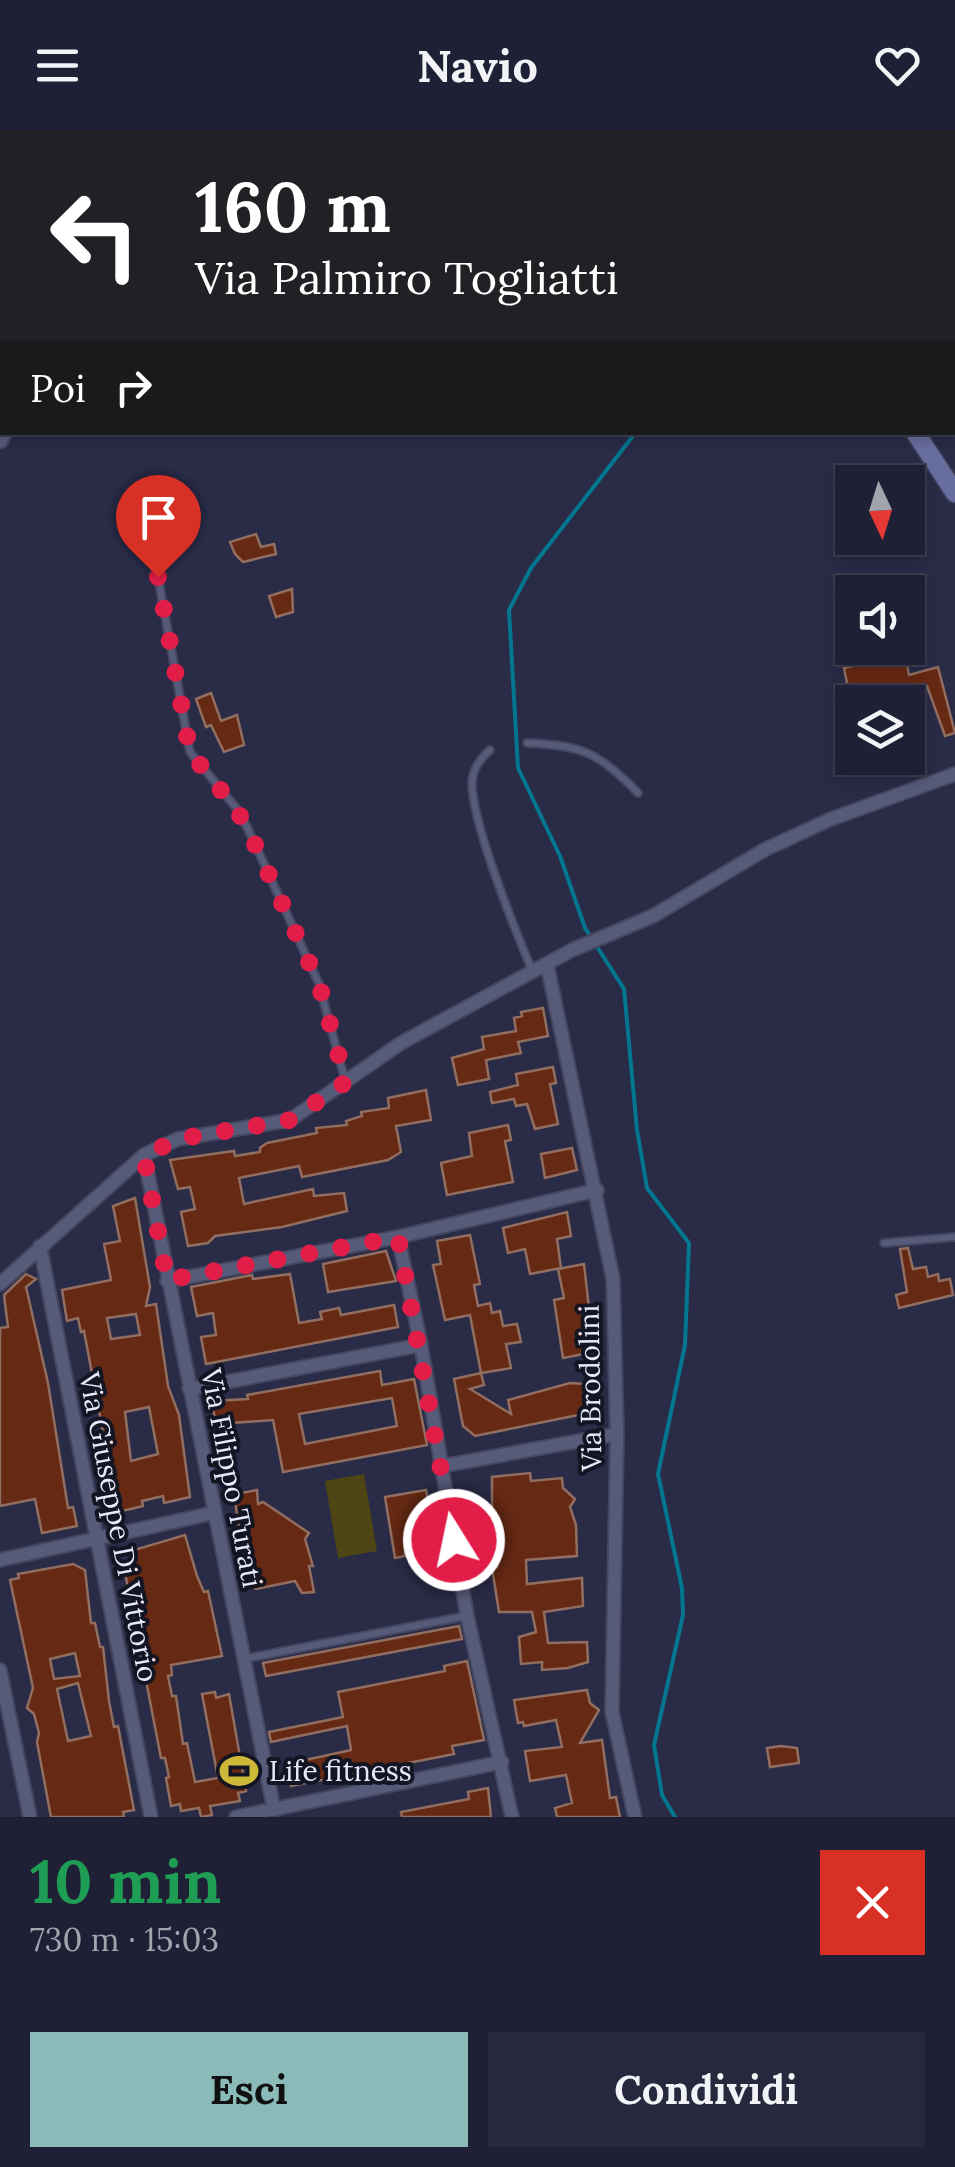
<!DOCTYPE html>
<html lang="it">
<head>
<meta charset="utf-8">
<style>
  :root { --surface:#1f2035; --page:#27283d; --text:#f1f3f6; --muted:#a1a3ad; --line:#3c3e50; --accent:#8bbbb9 }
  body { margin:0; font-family:Lora,serif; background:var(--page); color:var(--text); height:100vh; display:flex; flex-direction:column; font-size:38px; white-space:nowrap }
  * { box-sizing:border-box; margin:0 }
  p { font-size:32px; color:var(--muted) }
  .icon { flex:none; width:55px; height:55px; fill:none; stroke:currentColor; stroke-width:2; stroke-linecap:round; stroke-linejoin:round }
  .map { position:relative; height:1687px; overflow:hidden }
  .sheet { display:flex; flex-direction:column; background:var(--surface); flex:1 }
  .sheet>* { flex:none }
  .hud { position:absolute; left:0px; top:0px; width:955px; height:305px; box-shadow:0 5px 15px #0003,0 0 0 2px var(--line); background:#202124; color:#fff; overflow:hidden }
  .needle { width:65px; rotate:176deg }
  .buttons { position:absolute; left:835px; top:335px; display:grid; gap:20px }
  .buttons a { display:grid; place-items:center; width:90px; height:90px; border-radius:0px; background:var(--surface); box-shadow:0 5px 15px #0003,0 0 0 2px var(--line); font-size:50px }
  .pin { position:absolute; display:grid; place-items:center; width:85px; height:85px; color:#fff; margin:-102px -42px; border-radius:50% 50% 50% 0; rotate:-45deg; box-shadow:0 0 10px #0007 }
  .pin .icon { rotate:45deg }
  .me { position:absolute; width:110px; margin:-55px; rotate:350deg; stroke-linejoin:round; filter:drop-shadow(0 0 8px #0008) }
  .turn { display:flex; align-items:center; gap:35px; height:210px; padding:0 30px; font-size:45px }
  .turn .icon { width:130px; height:130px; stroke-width:2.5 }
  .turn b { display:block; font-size:70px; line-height:85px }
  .then { display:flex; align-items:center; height:95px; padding:0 30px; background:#0003; gap:20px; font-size:38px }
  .round { display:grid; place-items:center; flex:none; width:105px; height:105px; border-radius:0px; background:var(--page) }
  .summary { display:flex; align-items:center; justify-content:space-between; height:170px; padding:0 30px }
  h1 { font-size:60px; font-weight:800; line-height:75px; color:#1e9e55 }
  .cta { display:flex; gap:20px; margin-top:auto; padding:20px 30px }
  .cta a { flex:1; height:115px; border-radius:0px; background:var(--accent); color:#111; font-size:40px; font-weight:800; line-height:115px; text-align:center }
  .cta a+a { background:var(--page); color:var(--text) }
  header { display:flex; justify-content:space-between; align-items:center; height:130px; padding:0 30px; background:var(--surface); font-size:45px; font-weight:800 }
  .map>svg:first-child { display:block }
  .green { fill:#4e4515 }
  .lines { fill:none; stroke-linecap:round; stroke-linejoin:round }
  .stream { stroke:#047790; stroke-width:4 }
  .building { fill:#662913; stroke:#926e61; stroke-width:2.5; fill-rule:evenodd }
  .service-casing { stroke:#45465f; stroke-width:10 }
  .minor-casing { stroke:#45465f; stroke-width:16 }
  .tertiary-casing { stroke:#45465f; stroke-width:19 }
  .secondary-casing { stroke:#45465f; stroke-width:21 }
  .service { stroke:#575b7a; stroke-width:6 }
  .minor { stroke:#575b7a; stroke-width:12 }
  .tertiary { stroke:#575b7a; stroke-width:15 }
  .secondary { stroke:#696ea1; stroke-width:18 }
  .route { stroke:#e11d48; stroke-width:18; stroke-dasharray:0 32.4 }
  .labels { text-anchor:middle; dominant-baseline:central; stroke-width:8; stroke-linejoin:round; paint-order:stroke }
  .street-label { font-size:28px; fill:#e7e9fc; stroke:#141522 }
  .poi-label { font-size:28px; fill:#e7e9fc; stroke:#141522; text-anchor:start }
</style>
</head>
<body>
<header><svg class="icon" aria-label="menu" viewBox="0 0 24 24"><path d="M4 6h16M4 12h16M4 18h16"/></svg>Navio<svg class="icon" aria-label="heart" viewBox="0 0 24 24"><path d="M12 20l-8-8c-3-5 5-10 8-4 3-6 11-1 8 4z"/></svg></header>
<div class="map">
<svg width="955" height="1687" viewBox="0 0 955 1687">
  <rect width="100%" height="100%" fill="#292b47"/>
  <polygon class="green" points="364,1344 377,1421 338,1428 325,1351"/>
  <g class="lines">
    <g class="stream">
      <polyline points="641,0 642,2"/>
      <polyline points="636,302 531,438 509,480 518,638 560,726 585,798 624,859 637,1000 647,1058 689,1113 685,1215 658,1344 682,1458 683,1485 654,1615 662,1665 675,1687"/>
    </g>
  </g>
  <g class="building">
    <polygon points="256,404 261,417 274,414 276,424 243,432 235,424 230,412"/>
    <polygon points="292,459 293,482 276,487 269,466"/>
    <polygon points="905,525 909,545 938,537 955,603 945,606 927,556 875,568 874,563 850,568 844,538"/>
    <polygon points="211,563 221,591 237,585 244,615 224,622 211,595 206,597 196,569"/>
    <polygon points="543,878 548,906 518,912 521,923 486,930 489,949 458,955 452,928 484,919 482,907 516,901 514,888 522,886 521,882"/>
    <polygon points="553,937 556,953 550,954 558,994 535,999 527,974 516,976 514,969 492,973 490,962 518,955 516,944"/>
    <polygon points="426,960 431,990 396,996 401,1022 388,1030 302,1047 299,1036 239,1048 244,1074 313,1059 314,1066 344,1063 347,1081 282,1097 215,1106 208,1113 188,1116 181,1082 195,1079 190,1057 178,1059 170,1030 234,1021 235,1026 260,1022 260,1018 267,1013 317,1003 316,998 347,995 346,991 362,986 361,982 389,978 388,968"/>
    <polygon points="508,995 511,1010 505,1011 513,1052 447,1065 441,1033 472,1026 469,1003"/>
    <polygon points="572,1018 577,1040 545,1048 541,1024"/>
    <path d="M135,1068L150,1157L146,1176L156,1174L168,1256L179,1285L190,1367L164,1373L163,1366L142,1371L143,1376L118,1382L84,1201L81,1202L78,1188L67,1191L62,1160L111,1150L104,1114L120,1111L113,1076ZM136,1184L140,1205L111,1209L107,1188ZM149,1277L158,1324L131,1331L125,1282Z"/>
    <polygon points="567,1082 571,1106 557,1109 561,1138 530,1144 525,1119 508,1123 503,1098"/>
    <polygon points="470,1105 480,1154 474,1155 478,1176 490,1173 492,1183 500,1181 503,1196 517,1194 521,1212 506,1214 511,1238 481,1243 470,1185 445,1190 433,1135 441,1134 437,1111"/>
    <polygon points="908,1118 913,1139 926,1137 928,1147 938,1144 939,1151 950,1149 953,1165 899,1178 896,1165 907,1162 900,1119"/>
    <polygon points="386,1121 396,1151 328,1162 323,1134"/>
    <polygon points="584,1134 594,1222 563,1228 554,1170 564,1168 558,1139"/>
    <polygon points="26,1144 36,1149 26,1157 48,1253 68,1378 73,1377 77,1396 42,1403 35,1369 0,1376 0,1198 8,1197 4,1165"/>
    <polygon points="290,1144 299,1193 322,1189 320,1182 339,1178 341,1185 394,1175 398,1197 206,1234 201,1207 216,1205 213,1183 197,1186 191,1157 252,1145 253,1149"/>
    <path d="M380,1241L382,1255L414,1249L427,1315L283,1342L273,1290L232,1293L233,1298L218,1301L211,1271L248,1269L247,1265ZM392,1268L397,1296L305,1314L299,1284Z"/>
    <polygon points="481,1243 484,1255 470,1259 511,1284 508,1270 570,1253 585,1254 593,1282 475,1306 463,1296 454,1249"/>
    <polygon points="530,1343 531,1351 562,1348 563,1358 575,1369 570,1377 576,1395 577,1426 526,1430 527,1454 582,1448 583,1476 544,1482 548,1513 587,1512 588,1532 568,1538 542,1540 542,1532 521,1534 519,1507 536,1502 532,1482 499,1482 492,1438 497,1437 495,1387 467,1389 467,1379 492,1377 492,1347"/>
    <polygon points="257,1360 258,1374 263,1372 309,1403 305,1409 313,1436 309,1436 314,1462 302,1463 295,1451 256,1459 241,1448 235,1416 241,1407 235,1372 225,1366"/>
    <polygon points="426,1360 438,1428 428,1430 404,1410 405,1426 395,1428 385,1367"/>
    <polygon points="185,1405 197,1446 204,1462 208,1461 222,1526 171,1535 172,1545 168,1546 172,1566 176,1566 183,1614 187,1613 195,1652 218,1648 202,1564 215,1562 216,1568 229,1564 246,1661 238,1663 240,1671 210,1676 212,1685 201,1687 199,1678 181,1681 180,1674 171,1676 166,1648 169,1647 165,1628 161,1628 123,1432 136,1429 134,1420"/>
    <path d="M73,1434L85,1440L91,1493H95L100,1517H103L109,1571L114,1597L118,1596L134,1680L123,1682L124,1687H51L37,1612L39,1603L34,1584L27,1578L33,1558L10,1450L19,1448L18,1444ZM75,1523L80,1546L54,1549L50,1529ZM78,1553L91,1606L68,1611L57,1559Z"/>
    <polygon points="459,1496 462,1509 266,1546 263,1533"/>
    <polygon points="467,1531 484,1610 452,1616 454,1624 291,1656 287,1634 351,1620 347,1596 271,1612 269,1602 343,1587 338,1562 445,1541 444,1536"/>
    <polygon points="587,1560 590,1573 599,1580 580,1613 602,1610 610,1668 616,1667 620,1687 557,1687 555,1678 572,1673 566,1645 530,1651 525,1621 562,1617 556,1590 524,1596 523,1592 518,1593 514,1570"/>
    <polygon points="781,1616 797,1618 799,1633 770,1637 767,1618"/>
    <polygon points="488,1658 491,1687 402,1687 401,1682 469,1669 468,1662"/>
  </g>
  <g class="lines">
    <g class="service-casing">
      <g id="service">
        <polyline points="158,447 190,622 237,679 248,699 319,854 345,950"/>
        <path d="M527,613C581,615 600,623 638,663"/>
        <path d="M490,620C480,629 472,639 472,653C472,693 515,800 532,840"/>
        <polyline points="884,1113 955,1107"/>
        <polyline points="243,1529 466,1486"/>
      </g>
    </g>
    <g class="minor-casing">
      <g id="minor">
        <polyline points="14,2 18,0"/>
        <polyline points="0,11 2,9"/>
        <polyline points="547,834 613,1149 617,1304 612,1582 635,1687"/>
        <polyline points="144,1025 274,1680"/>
        <polyline points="398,1107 421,1215 467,1485 512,1687"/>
        <polyline points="40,1116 151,1687"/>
        <polyline points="167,1151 398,1107 597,1060"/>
        <polyline points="0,1154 144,1025 178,1009 290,990 401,913 572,820 653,786 766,719 831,689 955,644"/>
        <polyline points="189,1259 421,1215"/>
        <polyline points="442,1336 617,1304"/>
        <polyline points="0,1430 213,1383"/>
        <polyline points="0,1540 30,1687"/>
        <polyline points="236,1687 502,1632"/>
      </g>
    </g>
    <g class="tertiary-casing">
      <g id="tertiary">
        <polyline points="165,2 166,0"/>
        <polyline points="0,310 4,302"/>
      </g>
    </g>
    <g class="secondary-casing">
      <g id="secondary">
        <polyline points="698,0 700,2"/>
        <polyline points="915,302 955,363"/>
      </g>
    </g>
    <use href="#service" class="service"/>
    <use href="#minor" class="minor"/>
    <use href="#tertiary" class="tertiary"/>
    <use href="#secondary" class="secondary"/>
  </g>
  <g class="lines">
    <polyline class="route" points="158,447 190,622 236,679 248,699 319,854 346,952 290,990 178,1009 144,1026 167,1150 398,1107 454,1410"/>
  </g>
  <defs>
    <g id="stadium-bare" transform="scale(3)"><path d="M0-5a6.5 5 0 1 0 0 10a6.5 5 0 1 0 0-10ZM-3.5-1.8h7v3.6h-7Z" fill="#ceb837" stroke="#141522" stroke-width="2.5" paint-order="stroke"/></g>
  </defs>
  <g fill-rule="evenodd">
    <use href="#stadium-bare" x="239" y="1641"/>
  </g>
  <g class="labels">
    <g class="street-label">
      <text transform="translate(590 1258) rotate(-91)">Via Brodolini</text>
      <text transform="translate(232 1348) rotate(79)">Via Filippo Turati</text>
      <text transform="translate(119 1397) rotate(79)">Via Giuseppe Di Vittorio</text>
    </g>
    <g class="poi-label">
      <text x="269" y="1641">Life fitness</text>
    </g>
  </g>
</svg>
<div class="buttons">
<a><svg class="needle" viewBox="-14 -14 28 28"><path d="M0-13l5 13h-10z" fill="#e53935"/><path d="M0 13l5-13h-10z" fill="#a1a3ad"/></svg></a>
<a><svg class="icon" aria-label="sound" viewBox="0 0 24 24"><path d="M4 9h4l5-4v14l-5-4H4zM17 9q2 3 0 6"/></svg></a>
<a><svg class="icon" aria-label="layers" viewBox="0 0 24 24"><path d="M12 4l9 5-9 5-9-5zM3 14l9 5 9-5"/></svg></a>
</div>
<div class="pin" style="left:158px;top:447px;background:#d93025"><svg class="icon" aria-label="arrive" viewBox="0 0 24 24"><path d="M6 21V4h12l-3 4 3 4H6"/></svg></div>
<svg class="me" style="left:454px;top:1410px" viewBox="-20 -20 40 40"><circle r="17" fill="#e11d48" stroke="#fff" stroke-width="3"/><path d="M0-11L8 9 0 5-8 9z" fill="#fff"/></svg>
<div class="hud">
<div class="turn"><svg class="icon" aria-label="left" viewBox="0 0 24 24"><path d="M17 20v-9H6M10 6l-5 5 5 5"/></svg><div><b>160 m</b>Via Palmiro Togliatti</div></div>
<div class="then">Poi<svg class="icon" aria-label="right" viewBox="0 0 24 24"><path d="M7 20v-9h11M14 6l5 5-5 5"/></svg></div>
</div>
</div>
<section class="sheet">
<div class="summary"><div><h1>10 min</h1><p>730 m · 15:03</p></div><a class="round" style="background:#d93025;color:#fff"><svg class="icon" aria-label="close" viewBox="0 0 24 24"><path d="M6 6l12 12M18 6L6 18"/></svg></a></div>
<div class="cta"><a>Esci</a><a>Condividi</a></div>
</section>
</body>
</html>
